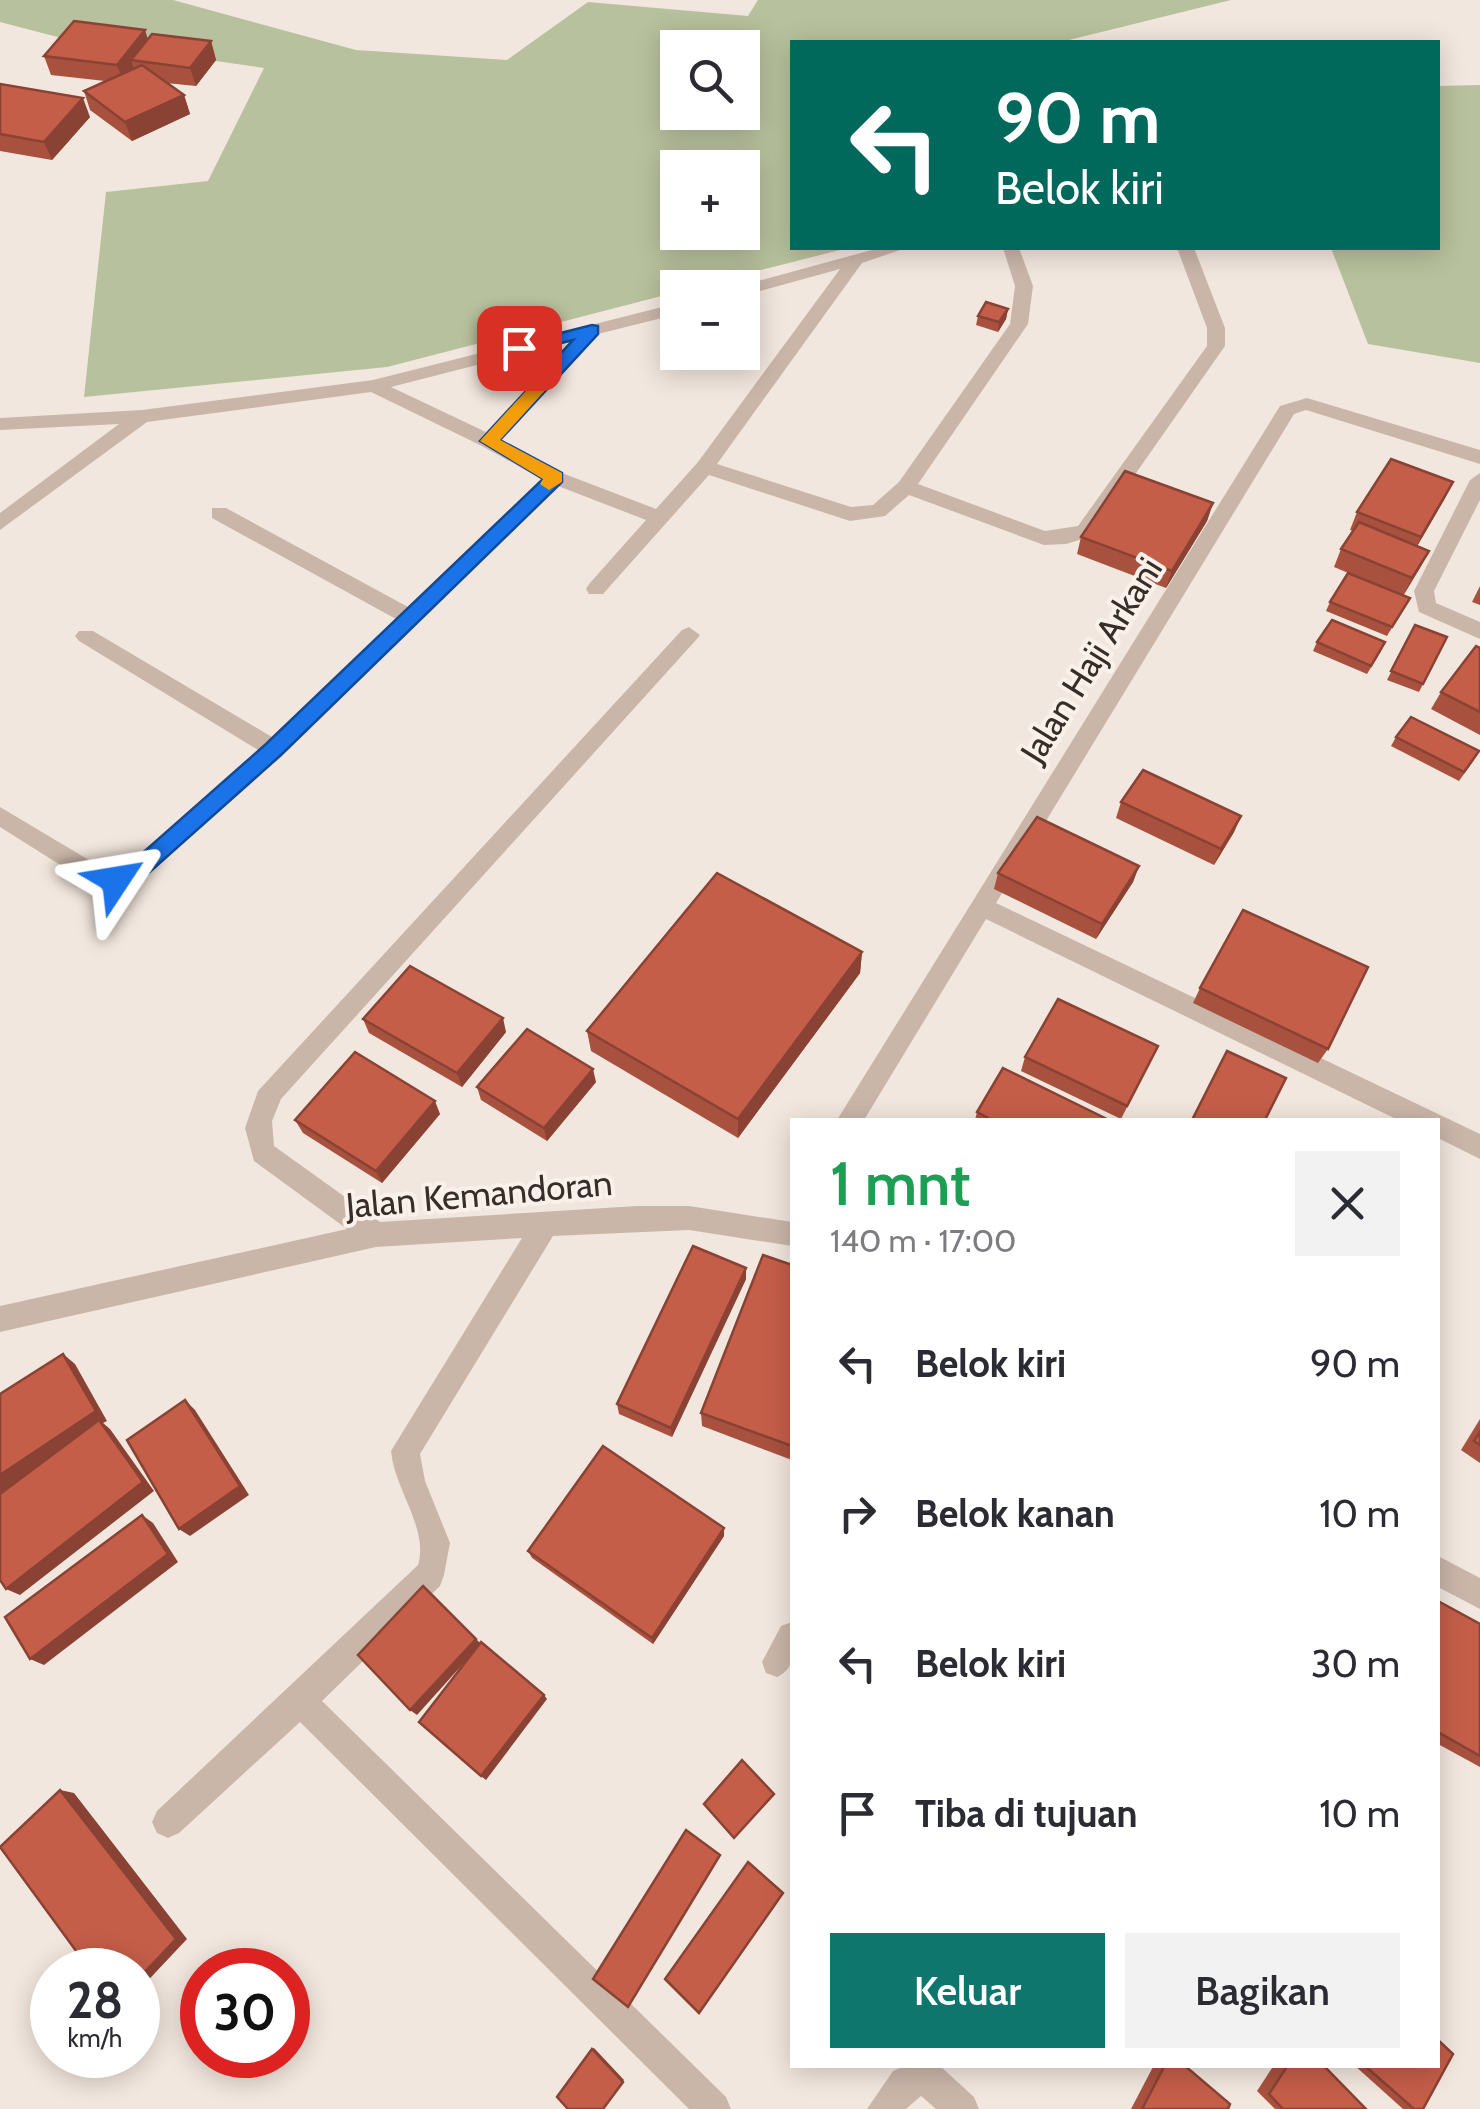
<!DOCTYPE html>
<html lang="id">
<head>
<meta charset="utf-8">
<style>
  :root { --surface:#fff; --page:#f2f2f3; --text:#2b2b33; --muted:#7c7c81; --accent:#0f766e }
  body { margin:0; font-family:Cabin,sans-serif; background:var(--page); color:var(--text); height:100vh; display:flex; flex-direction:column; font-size:38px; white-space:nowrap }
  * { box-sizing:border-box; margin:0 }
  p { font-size:32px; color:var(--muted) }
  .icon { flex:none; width:55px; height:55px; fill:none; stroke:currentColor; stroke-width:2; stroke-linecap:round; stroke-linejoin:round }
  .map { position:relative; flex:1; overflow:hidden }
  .panel { position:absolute; left:790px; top:1118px; width:650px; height:950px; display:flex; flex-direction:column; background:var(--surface); border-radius:0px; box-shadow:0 5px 25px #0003 }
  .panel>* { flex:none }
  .banner { position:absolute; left:790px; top:40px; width:650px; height:210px; border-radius:0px; box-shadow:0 5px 25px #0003; background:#00695c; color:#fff; overflow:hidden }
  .controls { position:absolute; left:660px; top:30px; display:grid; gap:20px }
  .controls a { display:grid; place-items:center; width:100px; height:100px; border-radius:0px; background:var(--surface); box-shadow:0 5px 25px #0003; font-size:50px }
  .speed { position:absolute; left:30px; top:1948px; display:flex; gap:20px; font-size:50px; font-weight:700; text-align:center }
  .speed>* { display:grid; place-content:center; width:130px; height:130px; border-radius:50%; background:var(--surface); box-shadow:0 5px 25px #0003; line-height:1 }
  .speed small { font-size:25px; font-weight:400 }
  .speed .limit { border:15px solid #d22; background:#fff; color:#111 }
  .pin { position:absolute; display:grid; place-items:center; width:85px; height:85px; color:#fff; margin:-42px; border-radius:20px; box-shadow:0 5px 15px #0006 }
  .me { position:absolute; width:110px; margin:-55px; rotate:57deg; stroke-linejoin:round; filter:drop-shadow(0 0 8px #0008) }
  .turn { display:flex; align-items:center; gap:35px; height:210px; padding:0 40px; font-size:45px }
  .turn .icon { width:130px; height:130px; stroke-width:2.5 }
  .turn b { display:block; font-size:70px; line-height:85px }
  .round { display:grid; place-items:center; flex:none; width:105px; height:105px; border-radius:0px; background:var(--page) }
  .summary { display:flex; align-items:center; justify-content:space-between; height:170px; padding:0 40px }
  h1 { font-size:60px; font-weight:600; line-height:75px; color:#1e9e55 }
  .button { display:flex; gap:20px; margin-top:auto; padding:20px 40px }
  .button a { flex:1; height:115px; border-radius:0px; background:var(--accent); color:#fff; font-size:40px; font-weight:600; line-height:115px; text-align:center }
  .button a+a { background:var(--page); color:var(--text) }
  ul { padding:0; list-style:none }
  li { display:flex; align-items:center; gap:30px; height:150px; padding:0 40px }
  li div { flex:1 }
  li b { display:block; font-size:38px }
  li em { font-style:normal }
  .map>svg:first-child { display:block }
  .green { fill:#b8c19d; fill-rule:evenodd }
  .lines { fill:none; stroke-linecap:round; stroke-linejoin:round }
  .minor { fill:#cab6a9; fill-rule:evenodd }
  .wall { fill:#a9513f }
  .shaded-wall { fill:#894233 }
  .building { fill:#c45e49; stroke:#894233; stroke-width:2.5 }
  .route { fill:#1a73e8; stroke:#114b97; stroke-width:2.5 }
  .slow { fill:#f59e0b }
  .labels { text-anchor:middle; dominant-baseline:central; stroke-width:8; stroke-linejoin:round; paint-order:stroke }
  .street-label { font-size:35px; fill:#382d29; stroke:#faf1ea }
</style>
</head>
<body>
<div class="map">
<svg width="1480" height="2109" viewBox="0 0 1480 2109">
  <rect width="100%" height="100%" fill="#f2e7de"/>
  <g class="green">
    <path d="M0,0H173L356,50L507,60L588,2L748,16L758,0H1231L1061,42H792V248H848L693,287L678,288L677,292L387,367L84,397L106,192L208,181L264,68L69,40L0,22ZM678,48H742V112H678ZM678,168H742V232H678Z"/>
    <polygon points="1480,85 1480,363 1368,344 1331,248 1438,248 1438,86"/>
  </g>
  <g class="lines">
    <g class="minor">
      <path d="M879,248H906L862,263L717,464L851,507L873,505L899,482L1010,324L1015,286L1003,248H1019L1033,286L1028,324L918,484L1045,531L1078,526L1207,346V328L1177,248H1194L1225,328V346L1092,536L1066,544L1044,545L909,495L885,516L850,521L709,475L603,594H589L586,589L589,584L646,520L558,486L282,755L143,879L116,888L92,885L0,827V807L104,869L127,865L258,750L79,641L75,636L79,631H93L272,737L396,619L212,518V508H226L408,607L542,479L482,446L371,392L147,422L0,530V513L119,424L0,430V418L142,410L373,380L678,303V314L598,334L501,440L562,473L656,509L698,462L840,269L742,296V288L736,287ZM571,341L486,432L391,387Z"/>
      <polygon points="1307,398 1480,450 1480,464 1306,410 1294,414 996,903 1480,1134 1480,1159 1438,1138 1438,1120 1398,1120 986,919 864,1120 837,1120 1280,406"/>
      <polygon points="1480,473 1480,500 1434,591 1436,603 1480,622 1480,639 1419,612 1414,591 1470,480"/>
      <path d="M689,627L700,635L696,640L281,1099L272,1121L274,1146L380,1222L637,1206H689L792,1222V1246L689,1230L553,1236L420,1454L425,1481L450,1543L444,1575L440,1586L322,1701L726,2097L731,2109H689L300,1722L179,1833L168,1838L157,1833L152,1822L157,1811L418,1565C429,1528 394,1489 391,1451L522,1238L376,1247L0,1332V1306L347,1229L254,1161L245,1128L258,1091L682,630Z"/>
      <polygon points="1438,1556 1480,1578 1480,1609 1438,1587"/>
      <path d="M792,1622C793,1642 799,1668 777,1677L766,1673L762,1662L781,1626Z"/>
      <polygon points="907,2065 939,2065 974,2097 979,2109 936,2109 921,2096 906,2109 867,2109 893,2071"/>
    </g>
  </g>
  <g class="wall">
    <polygon points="148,39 211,41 216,60 196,86 166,83 184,95 190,114 132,141 90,110 84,91 105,81 51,75 44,56"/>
    <polygon points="0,84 90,117 52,160 0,151"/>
    <polygon points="1008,309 1006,319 998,332 976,325 978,316"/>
    <polygon points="1453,482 1417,546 1429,551 1403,596 1334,567 1341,549 1353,531 1350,530 1357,512"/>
    <polygon points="1213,503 1207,521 1166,588 1077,554 1081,537"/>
    <polygon points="1480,586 1480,605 1472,602"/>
    <polygon points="1410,598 1387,636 1326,611 1330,602"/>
    <polygon points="1415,625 1447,637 1419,692 1387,680"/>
    <polygon points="1317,642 1381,651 1367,674 1313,651"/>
    <polygon points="1480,648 1480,735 1431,709 1441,692"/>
    <polygon points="1396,737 1474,760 1459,781 1391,746"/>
    <polygon points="1121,802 1241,816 1234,832 1214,865 1116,818"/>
    <polygon points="1139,866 1133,882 1096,939 994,889 998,873"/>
    <polygon points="862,952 860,973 738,1138 591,1051 587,1031"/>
    <polygon points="1200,988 1328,1049 1318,1063 1193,1003"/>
    <polygon points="363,1019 506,1032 462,1087 369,1033"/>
    <polygon points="1158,1046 1121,1119 1021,1071 1025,1057"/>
    <polygon points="596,1082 547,1141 481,1100 477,1087"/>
    <polygon points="977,1112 1109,1120 975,1120"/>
    <polygon points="440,1114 382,1183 303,1133 295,1120"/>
    <polygon points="792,1265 792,1460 702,1426 701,1413"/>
    <polygon points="746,1279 672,1437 619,1414 617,1404"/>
    <polygon points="1480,1419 1480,1463 1461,1450"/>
    <polygon points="724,1536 653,1644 532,1558 528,1551"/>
    <polygon points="1438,1601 1480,1624 1480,1767 1438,1744"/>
    <polygon points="1154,2065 1184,2065 1228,2109 1131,2109"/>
    <polygon points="1274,2065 1323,2065 1366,2109 1275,2109 1257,2091"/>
    <polygon points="1354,2065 1438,2065 1423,2109 1403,2109"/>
  </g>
  <g class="shaded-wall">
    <polygon points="145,30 151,49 131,60 134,70 124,84 117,65"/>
    <polygon points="211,41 216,60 196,86 190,68"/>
    <polygon points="184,95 190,114 132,141 125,122"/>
    <polygon points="83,98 90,117 52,160 44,142"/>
    <polygon points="1008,309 1006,319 998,332 999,322"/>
    <polygon points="1453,482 1444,500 1412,555 1421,537"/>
    <polygon points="1213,503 1207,521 1166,588 1172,571"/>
    <polygon points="1429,551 1420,568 1403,596 1412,578"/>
    <polygon points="1241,816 1234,832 1214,865 1221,849"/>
    <polygon points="1139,866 1133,882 1096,939 1102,924"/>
    <polygon points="862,952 860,973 738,1138 738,1119"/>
    <polygon points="503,1018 506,1032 462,1087 457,1073"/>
    <polygon points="593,1069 596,1082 547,1141 544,1128"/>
    <polygon points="435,1101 440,1114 382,1183 376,1171"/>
    <polygon points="746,1268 746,1279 672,1437 671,1428"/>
    <polygon points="63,1354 75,1364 107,1421 103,1423 110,1429 154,1491 20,1595 6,1589 102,1424 0,1493 0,1475"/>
    <polygon points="185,1400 195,1410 249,1495 190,1536 179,1529"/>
    <polygon points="142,1515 153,1523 178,1562 44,1665 30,1659"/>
    <polygon points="724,1528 724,1536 653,1644 652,1638"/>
    <polygon points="476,1639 481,1644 417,1715 410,1710"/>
    <polygon points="544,1695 547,1699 486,1780 481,1776"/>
    <polygon points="60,1790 74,1793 187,1939 138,1991 138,1979"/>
    <polygon points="594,2048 624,2080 603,2109 592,2049"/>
  </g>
  <g class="building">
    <polygon points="74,21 145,30 117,65 44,56"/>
    <polygon points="152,34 211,41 190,68 131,60"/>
    <polygon points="142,65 184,95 125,122 84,91"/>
    <polygon points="0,84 83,98 44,142 0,134"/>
    <polygon points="986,302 1008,309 999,322 978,316"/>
    <polygon points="1391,459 1453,482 1421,537 1357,512"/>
    <polygon points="1125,471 1213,503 1172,571 1081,537"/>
    <polygon points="1359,522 1429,551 1412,578 1341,549"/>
    <polygon points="1348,573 1410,598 1392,627 1330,602"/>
    <polygon points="1332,620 1385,642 1371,666 1317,642"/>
    <polygon points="1415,625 1447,637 1423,684 1391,671"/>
    <polygon points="1476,646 1480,648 1480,712 1441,692"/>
    <polygon points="1411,717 1479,751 1464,772 1396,737"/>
    <polygon points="1143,770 1241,816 1221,849 1121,802"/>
    <polygon points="1037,817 1139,866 1102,924 998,873"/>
    <polygon points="717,873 862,952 738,1119 587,1031"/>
    <polygon points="1243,910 1368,967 1328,1049 1200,988"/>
    <polygon points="410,966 503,1018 457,1073 363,1019"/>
    <polygon points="1058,999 1158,1046 1127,1106 1025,1057"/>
    <polygon points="527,1029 593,1069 544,1128 477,1087"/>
    <polygon points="1227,1051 1286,1078 1265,1120 1192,1120"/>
    <polygon points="355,1052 435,1101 376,1171 295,1120"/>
    <polygon points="1003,1068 1109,1120 992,1120 977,1112"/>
    <polygon points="693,1246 746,1268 671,1428 617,1404"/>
    <polygon points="763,1255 792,1265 792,1446 701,1413"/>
    <polygon points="63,1354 96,1411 0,1475 0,1394"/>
    <polygon points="185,1400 240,1486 179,1529 127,1440"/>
    <polygon points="99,1420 143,1482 6,1589 0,1580 0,1494"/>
    <polygon points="1480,1432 1480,1445 1474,1441"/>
    <polygon points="603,1446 724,1528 652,1638 528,1551"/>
    <polygon points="142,1515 168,1554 30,1659 5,1617"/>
    <polygon points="423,1586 476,1639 410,1710 358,1655"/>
    <polygon points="1438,1601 1480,1624 1480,1756 1438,1732"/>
    <polygon points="481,1642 544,1695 481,1776 419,1722"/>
    <polygon points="742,1760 774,1794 734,1838 704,1804"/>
    <polygon points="60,1790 176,1939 138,1979 138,1970 90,1970 0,1847"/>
    <polygon points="686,1830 720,1855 628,2007 593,1979"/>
    <polygon points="748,1862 783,1893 699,2013 665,1979"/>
    <polygon points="1438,2040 1453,2054 1423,2109 1414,2109 1364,2065 1438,2065"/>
    <polygon points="592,2049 623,2082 603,2109 568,2109 557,2097"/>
    <polygon points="1165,2065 1184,2065 1230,2104 1228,2109 1142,2109"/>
    <polygon points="1288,2065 1323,2065 1366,2109 1283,2109 1269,2094"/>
  </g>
  <polygon class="route" points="592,325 598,326 598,334 500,440 562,473 562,482 281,755 143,878 116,888 109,886 106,880 109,873 128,866 266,744 543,479 480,441 573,340 519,354 513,352 513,345"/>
  <polygon class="slow" points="553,366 559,368 559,375 500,440 562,473 562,482 549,490 540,484 543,479 480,441 547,368"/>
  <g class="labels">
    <g class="street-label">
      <text transform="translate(1091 660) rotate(-58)">Jalan Haji Arkani</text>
      <text transform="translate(479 1194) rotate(-5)">Jalan Kemandoran</text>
    </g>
  </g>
</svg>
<div class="controls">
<a><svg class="icon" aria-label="search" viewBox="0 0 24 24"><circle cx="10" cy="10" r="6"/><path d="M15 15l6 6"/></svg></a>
<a>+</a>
<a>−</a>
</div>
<div class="speed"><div>28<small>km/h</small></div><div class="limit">30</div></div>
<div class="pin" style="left:519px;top:348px;background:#d93025"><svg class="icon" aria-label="arrive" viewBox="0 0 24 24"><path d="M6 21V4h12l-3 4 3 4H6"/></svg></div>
<svg class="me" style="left:116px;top:880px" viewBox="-20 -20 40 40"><path d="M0-17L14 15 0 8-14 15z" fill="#1a73e8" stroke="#fff" stroke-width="4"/></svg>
<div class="banner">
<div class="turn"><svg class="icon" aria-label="left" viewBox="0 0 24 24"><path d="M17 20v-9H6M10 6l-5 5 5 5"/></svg><div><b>90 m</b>Belok kiri</div></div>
</div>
<section class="panel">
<div class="summary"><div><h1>1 mnt</h1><p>140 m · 17:00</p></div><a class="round"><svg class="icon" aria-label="close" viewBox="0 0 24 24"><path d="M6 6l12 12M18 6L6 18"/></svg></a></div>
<ul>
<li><svg class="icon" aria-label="left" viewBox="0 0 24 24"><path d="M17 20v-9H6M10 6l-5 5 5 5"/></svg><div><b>Belok kiri</b></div><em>90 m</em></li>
<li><svg class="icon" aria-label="right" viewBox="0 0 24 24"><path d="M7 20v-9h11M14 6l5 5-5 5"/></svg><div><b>Belok kanan</b></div><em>10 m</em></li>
<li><svg class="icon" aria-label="left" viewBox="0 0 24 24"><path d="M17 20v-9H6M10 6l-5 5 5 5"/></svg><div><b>Belok kiri</b></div><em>30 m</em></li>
<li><svg class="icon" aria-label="arrive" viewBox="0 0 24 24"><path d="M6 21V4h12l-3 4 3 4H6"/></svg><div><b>Tiba di tujuan</b></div><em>10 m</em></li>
</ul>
<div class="button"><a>Keluar</a><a>Bagikan</a></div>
</section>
</div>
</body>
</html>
